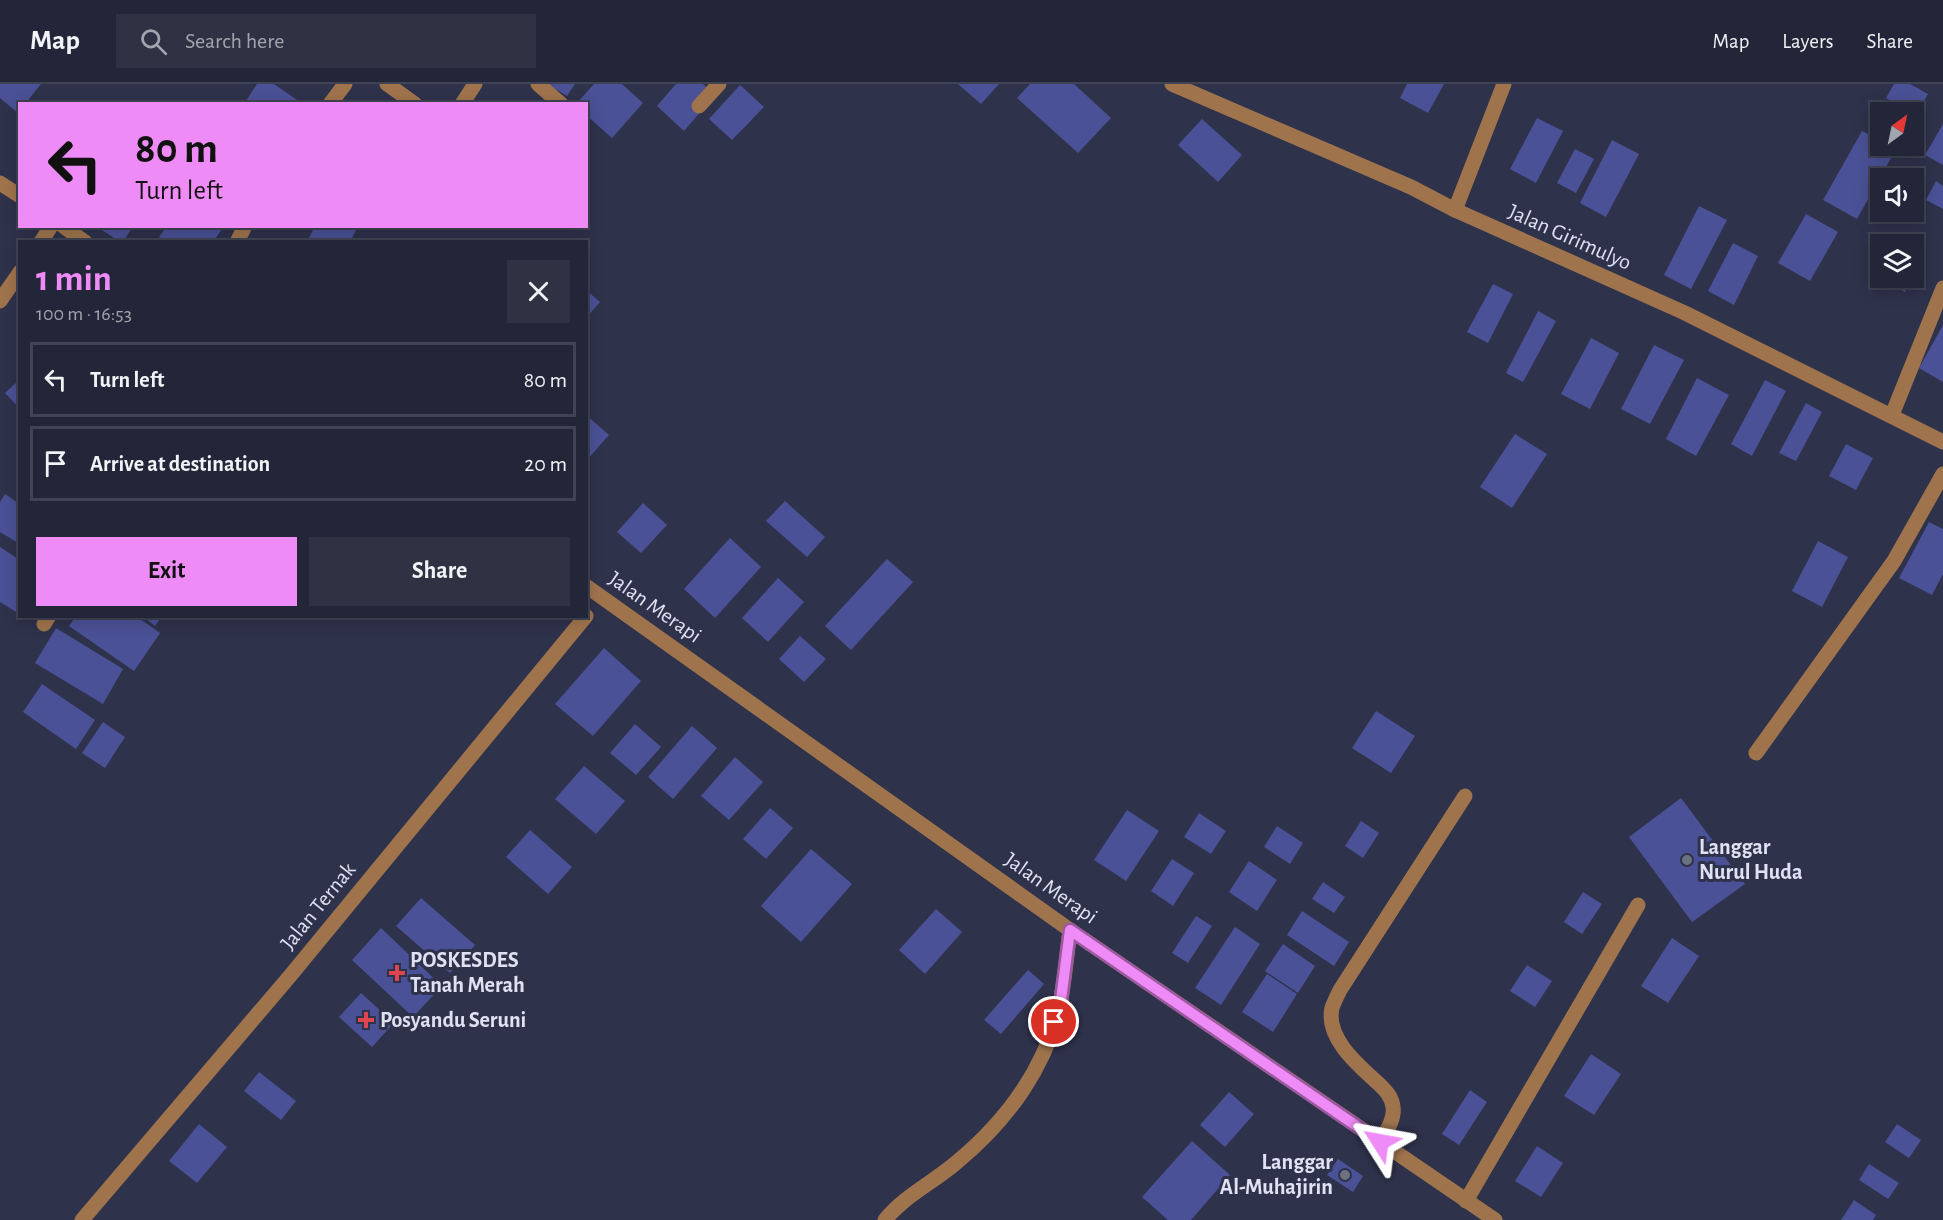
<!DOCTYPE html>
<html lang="en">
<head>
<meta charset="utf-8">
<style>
  :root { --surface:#222638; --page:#2e3243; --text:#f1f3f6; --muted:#a2a5ae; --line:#3f4353; --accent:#ef8bf6 }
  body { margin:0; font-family:"Alegreya Sans",sans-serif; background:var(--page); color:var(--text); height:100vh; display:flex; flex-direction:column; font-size:22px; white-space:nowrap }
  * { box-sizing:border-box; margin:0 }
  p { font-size:20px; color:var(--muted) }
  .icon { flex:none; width:33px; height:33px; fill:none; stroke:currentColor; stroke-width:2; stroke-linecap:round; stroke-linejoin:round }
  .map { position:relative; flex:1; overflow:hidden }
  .panel { position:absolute; left:18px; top:156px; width:570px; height:378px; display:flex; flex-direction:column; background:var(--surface); border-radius:0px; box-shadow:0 3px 15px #0003,0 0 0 2px var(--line) }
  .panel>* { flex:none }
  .hud { position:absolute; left:18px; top:18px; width:570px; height:126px; border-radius:0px; box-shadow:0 3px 15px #0003,0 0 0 2px var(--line); background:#ef8bf6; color:#111; overflow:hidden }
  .needle { width:39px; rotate:33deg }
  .controls { position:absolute; left:1870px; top:18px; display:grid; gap:12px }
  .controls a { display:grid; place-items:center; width:54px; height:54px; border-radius:0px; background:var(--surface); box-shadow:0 3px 15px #0003,0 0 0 2px var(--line); font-size:30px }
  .pin { position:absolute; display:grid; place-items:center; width:51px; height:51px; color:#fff; margin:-26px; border:3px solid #fff; border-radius:50%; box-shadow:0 2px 6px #0007 }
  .me { position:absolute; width:66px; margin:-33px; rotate:304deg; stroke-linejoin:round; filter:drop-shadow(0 0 4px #0008) }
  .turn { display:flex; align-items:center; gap:21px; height:126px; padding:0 18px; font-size:27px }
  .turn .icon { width:78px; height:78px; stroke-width:2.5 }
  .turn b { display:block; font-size:42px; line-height:51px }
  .round { display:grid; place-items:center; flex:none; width:63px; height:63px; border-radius:0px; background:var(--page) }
  .head { display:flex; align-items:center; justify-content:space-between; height:102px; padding:0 18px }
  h1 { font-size:36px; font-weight:700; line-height:45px; color:var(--accent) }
  .action { display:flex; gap:12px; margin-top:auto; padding:12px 18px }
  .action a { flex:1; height:69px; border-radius:0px; background:var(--accent); color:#111; font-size:24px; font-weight:700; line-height:69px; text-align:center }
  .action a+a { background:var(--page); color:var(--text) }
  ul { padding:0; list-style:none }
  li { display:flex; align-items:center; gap:18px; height:75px; margin:0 12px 9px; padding:0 6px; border:3px solid var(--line); border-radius:0px }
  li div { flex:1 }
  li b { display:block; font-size:22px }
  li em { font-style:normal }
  header { display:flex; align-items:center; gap:36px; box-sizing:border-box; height:84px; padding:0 30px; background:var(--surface); border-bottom:2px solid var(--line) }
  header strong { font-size:28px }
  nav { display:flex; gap:33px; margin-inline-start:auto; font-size:21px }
  .search { width:420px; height:54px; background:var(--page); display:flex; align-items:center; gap:15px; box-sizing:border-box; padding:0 21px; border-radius:0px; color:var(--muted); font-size:22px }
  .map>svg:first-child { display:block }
  .building { fill:#4b5196 }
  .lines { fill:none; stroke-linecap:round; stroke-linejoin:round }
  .minor { stroke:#9f744d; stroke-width:15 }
  .route-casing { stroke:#9b5aa0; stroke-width:15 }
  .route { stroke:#ef8bf6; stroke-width:10 }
  .worship-dot { fill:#6b7280; stroke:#2e324b; stroke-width:2 }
  .health-dot { fill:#e0444e; stroke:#2e324b; stroke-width:2 }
  .labels { text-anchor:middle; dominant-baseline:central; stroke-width:6; stroke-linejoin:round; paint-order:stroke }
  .street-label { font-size:22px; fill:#dfe2f3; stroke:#2e324b }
  .poi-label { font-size:22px; font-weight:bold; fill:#dfe2f3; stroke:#2e324b; text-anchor:start }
</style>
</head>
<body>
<header>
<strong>Map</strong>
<div class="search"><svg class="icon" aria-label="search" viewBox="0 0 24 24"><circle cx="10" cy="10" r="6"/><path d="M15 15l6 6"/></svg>Search here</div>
<nav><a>Map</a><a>Layers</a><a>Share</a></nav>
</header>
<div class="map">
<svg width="1943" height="1136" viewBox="0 0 1943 1136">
  <rect width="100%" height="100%" fill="#2e324b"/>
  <g class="building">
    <polygon points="0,0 41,0 25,20 20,20 18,29 0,14"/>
    <polygon points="257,0 274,0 303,20 244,20"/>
    <polygon points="547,0 575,0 567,12"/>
    <polygon points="594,0 622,0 643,19 612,54 586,31 586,20 576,20"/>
    <polygon points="676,0 703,0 715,11 684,47 657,22"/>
    <polygon points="958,0 999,0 981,20"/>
    <polygon points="1030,0 1074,0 1111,34 1078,69 1017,14"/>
    <polygon points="1407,0 1444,0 1428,29 1400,14"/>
    <polygon points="1894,0 1910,0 1928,10 1916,31 1886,14"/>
    <polygon points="740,1 764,23 732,56 709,35"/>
    <polygon points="1537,34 1563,47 1536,99 1510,85"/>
    <polygon points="1202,35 1242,71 1218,98 1178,61"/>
    <polygon points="1943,40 1943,81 1925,71"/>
    <polygon points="1862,47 1881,57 1881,62 1889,62 1896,65 1857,135 1823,116"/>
    <polygon points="1612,56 1639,70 1606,133 1580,119"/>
    <polygon points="1575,65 1594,75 1576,109 1557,99"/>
    <polygon points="1936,97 1943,102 1943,125 1926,116"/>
    <polygon points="1699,122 1727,136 1691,205 1664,191"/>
    <polygon points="1806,130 1838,148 1810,197 1778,179"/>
    <polygon points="104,142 133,142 123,158 120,158 102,146"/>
    <polygon points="167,142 224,142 213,158 165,158 159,153"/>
    <polygon points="315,142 358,142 350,158 311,158 308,156"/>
    <polygon points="1733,159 1758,172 1734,221 1708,207"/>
    <polygon points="1880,194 1912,194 1905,208"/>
    <polygon points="1493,200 1513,210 1488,259 1467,248"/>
    <polygon points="586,206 600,218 586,234"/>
    <polygon points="1538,227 1556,237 1523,298 1506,289"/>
    <polygon points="1943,241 1943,298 1919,284"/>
    <polygon points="1591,254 1619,269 1590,325 1561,310"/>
    <polygon points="1654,261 1684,276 1650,340 1621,325"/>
    <polygon points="1697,294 1729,311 1696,372 1666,355"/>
    <polygon points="20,295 20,325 5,309"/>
    <polygon points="1765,296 1786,307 1752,372 1731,360"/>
    <polygon points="1806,319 1822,328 1796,377 1779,369"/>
    <polygon points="586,331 609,351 586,377"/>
    <polygon points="1515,350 1547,370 1512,424 1480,403"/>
    <polygon points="1846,360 1873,374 1856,406 1829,392"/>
    <polygon points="5,410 20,420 20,460 0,448 0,418"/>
    <polygon points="785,417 825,453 807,473 766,437"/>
    <polygon points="643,419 667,441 641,469 617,448"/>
    <polygon points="1929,438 1943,445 1943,490 1932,511 1899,494"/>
    <polygon points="730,454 761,483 715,534 684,505"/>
    <polygon points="1818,457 1848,473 1822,523 1792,507"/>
    <polygon points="0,463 20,476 20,523 16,528 0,518"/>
    <polygon points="887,475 913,498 851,566 825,542"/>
    <polygon points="778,494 804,518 768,558 742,534"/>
    <polygon points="76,532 136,532 160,549 134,587 69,542"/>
    <polygon points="142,532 162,532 155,542"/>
    <polygon points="56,544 123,585 103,620 35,579"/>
    <polygon points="800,552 826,575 804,598 779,575"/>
    <polygon points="604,564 641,597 593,652 555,620"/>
    <polygon points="42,600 95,636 76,665 23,628"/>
    <polygon points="1376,627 1415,652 1391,689 1352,664"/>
    <polygon points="103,638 125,653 105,684 82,669"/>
    <polygon points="635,640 661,663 636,691 610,669"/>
    <polygon points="692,642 717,664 673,715 648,693"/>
    <polygon points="735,673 763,698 729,736 701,712"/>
    <polygon points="584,682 625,717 596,750 555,715"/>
    <polygon points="1681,714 1745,800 1692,838 1629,753"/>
    <polygon points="770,724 793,744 766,775 743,755"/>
    <polygon points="1127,726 1159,747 1126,797 1094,776"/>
    <polygon points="1199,729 1226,747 1211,770 1184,753"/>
    <polygon points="1361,737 1379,749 1363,774 1345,762"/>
    <polygon points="1277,742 1303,759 1290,780 1264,763"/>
    <polygon points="530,746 572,783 548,810 506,773"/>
    <polygon points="811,765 852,800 801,858 761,822"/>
    <polygon points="1172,775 1194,789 1173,822 1151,807"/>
    <polygon points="1249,777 1277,796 1257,827 1229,808"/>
    <polygon points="1323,798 1345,813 1334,829 1312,815"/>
    <polygon points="1583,808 1602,820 1582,850 1564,838"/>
    <polygon points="421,814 475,861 450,889 396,842"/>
    <polygon points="936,825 962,848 925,890 899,866"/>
    <polygon points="1302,827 1349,858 1334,882 1287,851"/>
    <polygon points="1196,832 1212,842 1188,879 1172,869"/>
    <polygon points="1235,843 1260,860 1221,921 1195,904"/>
    <polygon points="381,844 442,902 413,933 352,876"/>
    <polygon points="1672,854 1699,872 1668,919 1641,902"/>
    <polygon points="1283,860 1315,882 1298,909 1265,887"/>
    <polygon points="1527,881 1552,897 1535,923 1510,907"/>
    <polygon points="1028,886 1044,900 1001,950 984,936"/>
    <polygon points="1267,890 1297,910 1273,948 1242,928"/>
    <polygon points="361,909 394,939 372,963 339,933"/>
    <polygon points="1591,970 1621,990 1594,1031 1564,1012"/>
    <polygon points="259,988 296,1017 281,1036 244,1007"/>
    <polygon points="1470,1006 1487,1018 1459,1061 1442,1050"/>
    <polygon points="1229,1008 1254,1030 1225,1063 1200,1041"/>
    <polygon points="199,1040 227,1063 197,1099 169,1077"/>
    <polygon points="1897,1040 1921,1056 1909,1074 1885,1058"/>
    <polygon points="1192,1057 1230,1091 1191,1136 1168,1136 1142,1113"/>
    <polygon points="1537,1062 1563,1079 1541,1113 1515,1097"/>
    <polygon points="1338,1075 1363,1092 1353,1108 1327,1091"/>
    <polygon points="1869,1080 1899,1099 1888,1115 1859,1096"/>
    <polygon points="1854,1116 1876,1131 1873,1136 1841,1136"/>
  </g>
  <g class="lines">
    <g class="minor">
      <polyline points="387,0 415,20"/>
      <polyline points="538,0 561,20"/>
      <polyline points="1172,0 1411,103 1455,126 1685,229 1943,358"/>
      <polyline points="330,20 345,0"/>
      <polyline points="462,20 475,0"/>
      <polyline points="699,22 719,0"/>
      <polyline points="0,99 20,112"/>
      <polyline points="1455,126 1504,0"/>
      <polyline points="63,142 85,158"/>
      <polyline points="41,158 51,142"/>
      <polyline points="237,158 245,142"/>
      <polyline points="0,217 20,188"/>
      <polyline points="1892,331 1943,204"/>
      <polyline points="586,502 1070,846 1495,1136"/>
      <polyline points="44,540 49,532"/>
      <polyline points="1756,669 1894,477 1943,390"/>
      <path d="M1380,1058C1386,1048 1395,1035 1393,1023C1392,1013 1386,1007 1379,1000C1359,982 1325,954 1332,924C1334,918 1337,912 1340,906L1465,712"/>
      <polyline points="1466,1117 1638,821"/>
      <polyline points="82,1136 290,892 586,532"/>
      <path d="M885,1136C904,1112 934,1098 957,1078C1008,1036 1048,981 1061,915C1065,892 1067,869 1070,846"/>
    </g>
  </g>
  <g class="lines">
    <g class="route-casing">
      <polyline id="route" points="1054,938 1061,916 1070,846 1380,1058"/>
    </g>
    <use href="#route" class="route"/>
  </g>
  <g class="worship-dot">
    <circle cx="1687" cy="776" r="6"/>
    <circle cx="1345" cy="1091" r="6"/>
  </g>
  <g class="health-dot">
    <path d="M394 880h6v6h6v6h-6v6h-6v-6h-6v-6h6z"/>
    <path d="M363 927h6v6h6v6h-6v6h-6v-6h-6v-6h6z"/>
  </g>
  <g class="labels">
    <g class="street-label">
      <text transform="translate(1570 153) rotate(24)">Jalan Girimulyo</text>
      <text transform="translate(655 523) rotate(35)">Jalan Merapi</text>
      <text transform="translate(1051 804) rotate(35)">Jalan Merapi</text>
      <text transform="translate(318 822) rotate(-51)">Jalan Ternak</text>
    </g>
    <g class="poi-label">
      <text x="1699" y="763">Langgar<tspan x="1699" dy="25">Nurul Huda</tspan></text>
      <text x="410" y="876">POSKESDES<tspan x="410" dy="25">Tanah Merah</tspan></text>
      <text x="380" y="936">Posyandu Seruni</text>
      <text x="1333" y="1078" text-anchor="end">Langgar<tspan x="1333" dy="25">Al-Muhajirin</tspan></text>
    </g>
  </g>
</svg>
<div class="controls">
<a><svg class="needle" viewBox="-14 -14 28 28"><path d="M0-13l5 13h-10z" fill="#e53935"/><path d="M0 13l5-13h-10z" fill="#a2a5ae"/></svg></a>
<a><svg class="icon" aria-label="sound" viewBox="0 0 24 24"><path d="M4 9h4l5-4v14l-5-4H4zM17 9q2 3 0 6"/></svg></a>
<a><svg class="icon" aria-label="layers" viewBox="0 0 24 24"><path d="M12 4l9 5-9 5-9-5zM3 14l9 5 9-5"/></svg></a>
</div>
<div class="pin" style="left:1054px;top:938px;background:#d93025"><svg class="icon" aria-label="arrive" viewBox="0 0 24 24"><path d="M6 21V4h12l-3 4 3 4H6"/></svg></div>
<svg class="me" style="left:1380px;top:1058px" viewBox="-20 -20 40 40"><path d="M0-17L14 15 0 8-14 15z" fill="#ef8bf6" stroke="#fff" stroke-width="4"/></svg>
<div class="hud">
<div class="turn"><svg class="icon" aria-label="left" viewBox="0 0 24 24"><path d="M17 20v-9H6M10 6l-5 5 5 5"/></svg><div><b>80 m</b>Turn left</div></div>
</div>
<section class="panel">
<div class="head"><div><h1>1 min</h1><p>100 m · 16:53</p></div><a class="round"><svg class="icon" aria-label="close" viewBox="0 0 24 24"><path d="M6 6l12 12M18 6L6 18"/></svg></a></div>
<ul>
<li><svg class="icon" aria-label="left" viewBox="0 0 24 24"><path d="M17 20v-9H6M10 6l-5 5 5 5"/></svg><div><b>Turn left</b></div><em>80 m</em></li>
<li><svg class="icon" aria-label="arrive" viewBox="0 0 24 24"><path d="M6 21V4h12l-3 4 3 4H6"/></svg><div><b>Arrive at destination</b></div><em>20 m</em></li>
</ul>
<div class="action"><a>Exit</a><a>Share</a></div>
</section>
</div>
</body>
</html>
